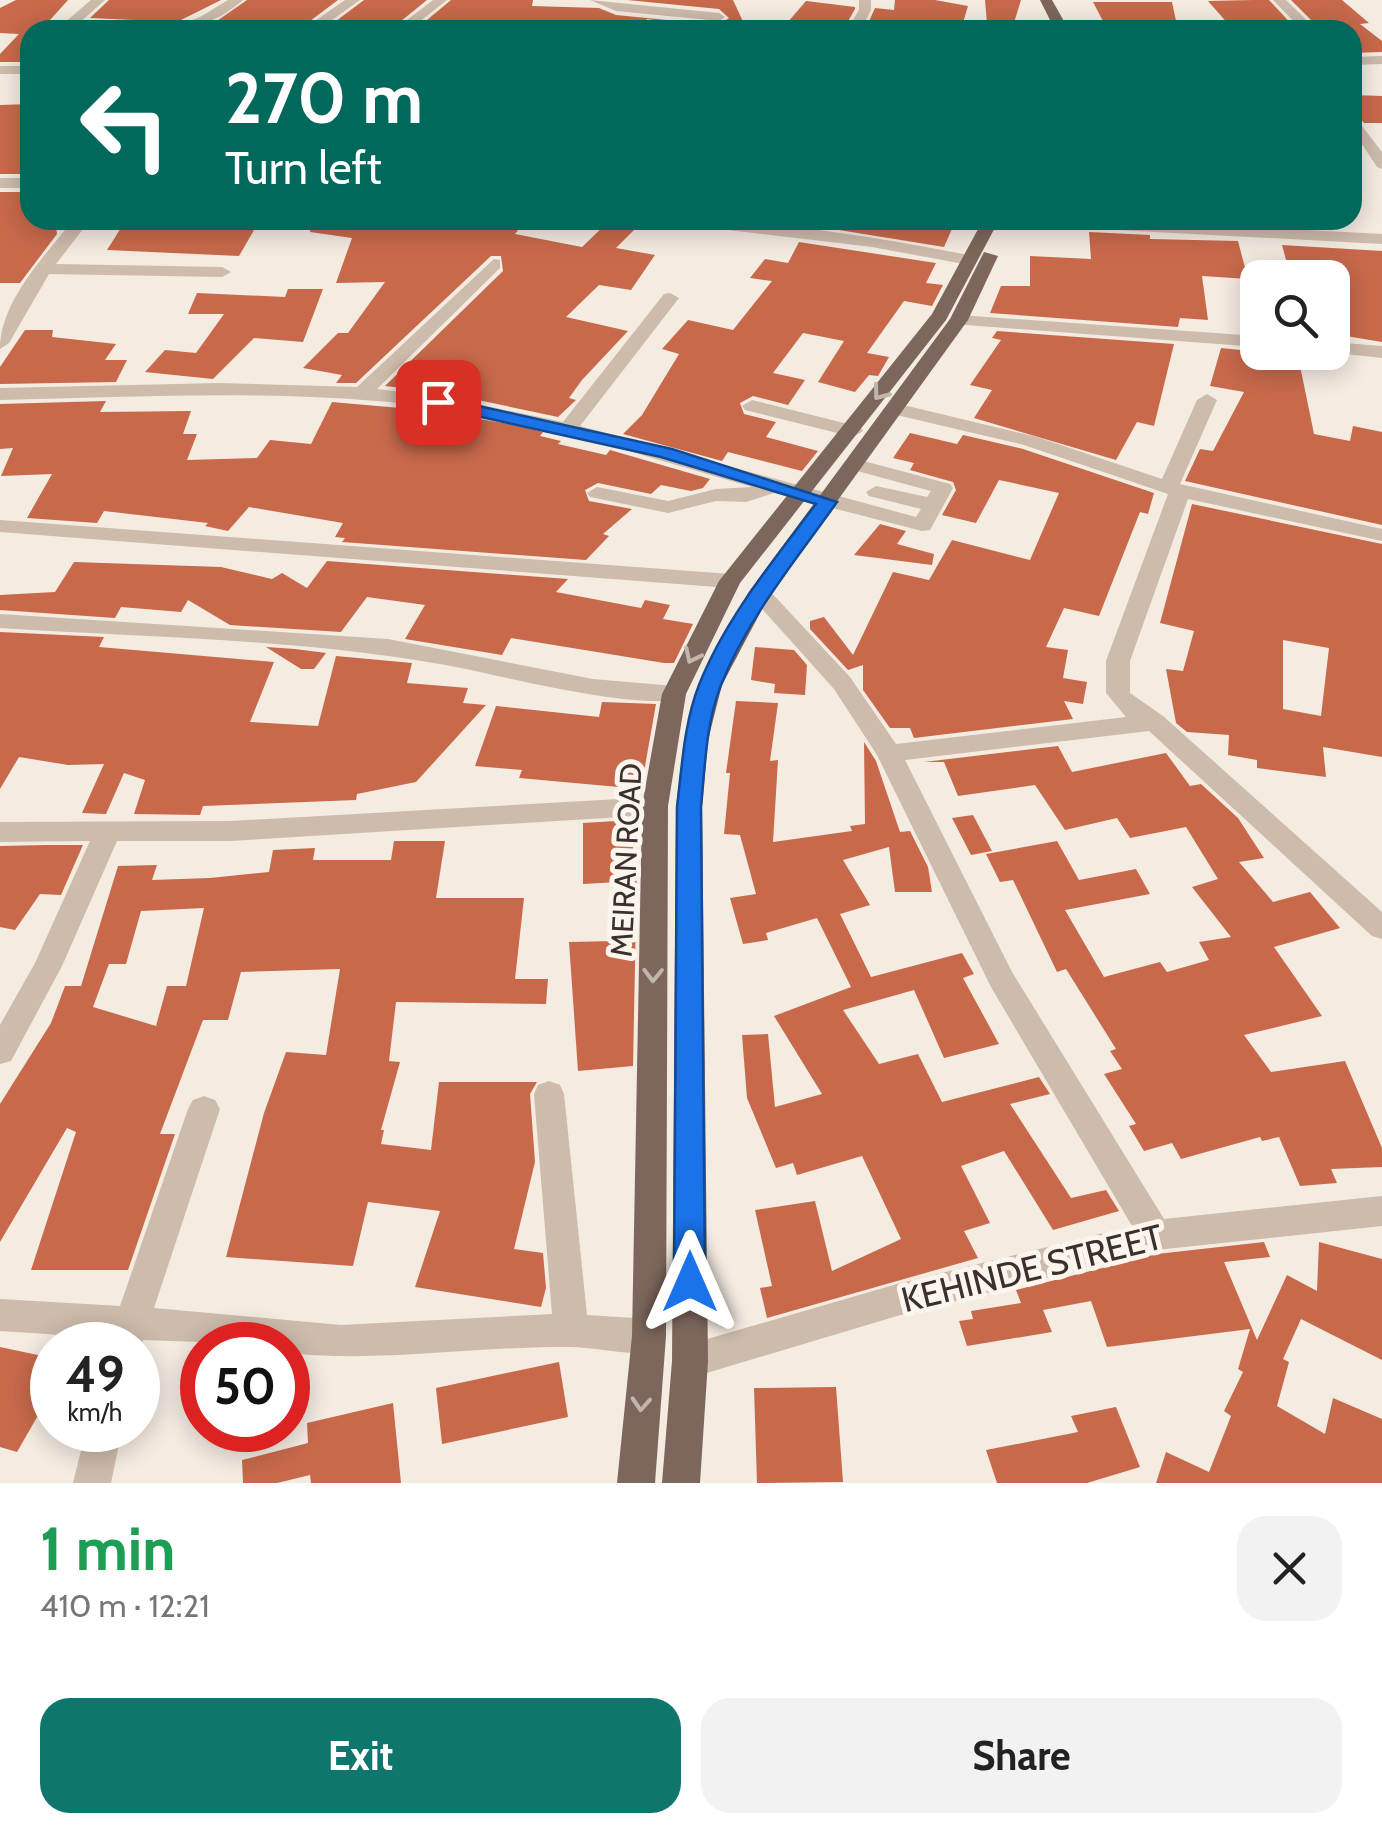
<!DOCTYPE html>
<html lang="en">
<head>
<meta charset="utf-8">
<style>
  :root { --surface:#fff; --page:#f2f2f2; --text:#222; --muted:#767676; --accent:#0f766e }
  body { margin:0; font-family:Cabin,sans-serif; background:var(--page); color:var(--text); height:100vh; display:flex; flex-direction:column; font-size:38px; white-space:nowrap }
  * { box-sizing:border-box; margin:0 }
  p { font-size:32px; color:var(--muted) }
  .icon { flex:none; width:55px; height:55px; fill:none; stroke:currentColor; stroke-width:2; stroke-linecap:round; stroke-linejoin:round }
  .map { position:relative; height:1483px; overflow:hidden }
  .sheet { display:flex; flex-direction:column; background:var(--surface); flex:1 }
  .sheet>* { flex:none }
  .top-card { position:absolute; left:20px; top:20px; width:1342px; height:210px; border-radius:30px; box-shadow:0 5px 25px #0003; background:#00695c; color:#fff; overflow:hidden }
  .fabs { position:absolute; left:1240px; top:260px; display:grid; gap:20px }
  .fabs a { display:grid; place-items:center; width:110px; height:110px; border-radius:20px; background:var(--surface); box-shadow:0 5px 25px #0003; font-size:50px }
  .speed { position:absolute; left:30px; top:1322px; display:flex; gap:20px; font-size:50px; font-weight:700; text-align:center }
  .speed>* { display:grid; place-content:center; width:130px; height:130px; border-radius:50%; background:var(--surface); box-shadow:0 5px 25px #0003; line-height:1 }
  .speed small { font-size:25px; font-weight:400 }
  .speed .limit { border:15px solid #d22; background:#fff; color:#111 }
  .pin { position:absolute; display:grid; place-items:center; width:85px; height:85px; color:#fff; margin:-42px; border-radius:20px; box-shadow:0 5px 15px #0006 }
  .me { position:absolute; width:110px; margin:-55px; rotate:0deg; stroke-linejoin:round; filter:drop-shadow(0 0 8px #0008) }
  .turn { display:flex; align-items:center; gap:35px; height:210px; padding:0 40px; font-size:45px }
  .turn .icon { width:130px; height:130px; stroke-width:2.5 }
  .turn b { display:block; font-size:70px; line-height:85px }
  .round { display:grid; place-items:center; flex:none; width:105px; height:105px; border-radius:30px; background:var(--page) }
  .overview { display:flex; align-items:center; justify-content:space-between; height:170px; padding:0 40px }
  h1 { font-size:60px; font-weight:700; line-height:75px; color:#1e9e55 }
  .action { display:flex; gap:20px; margin-top:auto; padding:20px 40px }
  .action a { flex:1; height:115px; border-radius:30px; background:var(--accent); color:#fff; font-size:40px; font-weight:700; line-height:115px; text-align:center }
  .action a+a { background:var(--page); color:var(--text) }
  .map>svg:first-child { display:block }
  .building { fill:#c8694b; fill-rule:evenodd }
  .lines { fill:none; stroke-linecap:round; stroke-linejoin:round }
  .minor { fill:#cdbbac; fill-rule:evenodd }
  .major { fill:#7d675c; fill-rule:evenodd }
  .oneway { stroke:#c2b5ac }
  .route { fill:#1a73e8; stroke:#114b97; stroke-width:2.5 }
  .labels { text-anchor:middle; dominant-baseline:central; stroke-width:10; stroke-linejoin:round; paint-order:stroke }
  .street-label { font-size:30px; fill:#3b302b; stroke:#fbf5ee }
  .near-street-label { font-size:35px; fill:#3b302b; stroke:#fbf5ee }
</style>
</head>
<body>
<div class="map">
<svg width="1382" height="1483" viewBox="0 0 1382 1483">
  <rect width="100%" height="100%" fill="#f4ebe1"/>
  <g class="building">
    <polygon points="16,0 68,0 41,30 30,30 30,51 23,62 0,62 0,54 19,34 0,33 0,8"/>
    <polygon points="109,0 221,0 177,22 90,18"/>
    <polygon points="247,0 338,0 298,30 247,30 247,25 214,23"/>
    <polygon points="364,0 427,0 390,30 324,30"/>
    <polygon points="451,0 533,0 532,6 599,8 616,15 719,25 729,18 719,9 627,0 733,0 747,30 714,30 647,19 642,30 492,30 451,25 446,30 415,30"/>
    <polygon points="895,0 935,0 968,6 962,26 948,25 947,30 865,30 875,8 894,10"/>
    <polygon points="985,0 1021,0 1013,26 987,23"/>
    <polygon points="1253,0 1269,0 1297,30 1230,26 1208,1"/>
    <polygon points="1291,0 1342,0 1369,23 1360,24 1382,41 1382,52 1352,53 1352,30 1321,30"/>
    <polygon points="806,1 855,7 855,9 843,30 781,30"/>
    <polygon points="1093,2 1172,2 1178,30 1106,27"/>
    <polygon points="1352,95 1382,96 1382,123 1364,123 1352,109"/>
    <polygon points="30,104 30,174 0,174 0,105"/>
    <polygon points="0,192 30,192 30,220 55,220 57,234 20,283 0,283"/>
    <polygon points="126,220 260,220 239,256 107,250"/>
    <polygon points="311,220 526,220 515,234 582,247 607,223 636,228 616,248 655,255 631,290 599,285 566,317 628,331 582,380 569,398 576,400 558,417 440,392 385,386 503,271 501,256 491,256 356,383 336,383 342,375 303,368 338,333 348,333 385,282 336,283 352,238 310,232"/>
    <polygon points="811,220 956,220 944,247 808,225"/>
    <polygon points="1089,232 1150,235 1150,239 1238,241 1248,279 1202,276 1208,320 1180,318 1178,327 990,313 1001,286 1030,286 1030,256 1091,259"/>
    <polygon points="799,242 936,263 926,283 943,285 932,306 904,301 867,353 889,357 878,376 869,375 855,392 818,382 844,341 803,333 773,373 805,380 788,405 753,396 740,403 744,414 776,422 766,437 818,451 802,471 728,452 722,461 623,434 642,415 679,354 662,349 688,320 733,330 772,281 750,278 765,259 788,263"/>
    <polygon points="1282,245 1382,251 1382,342 1346,336 1340,312 1332,312 1332,278 1291,278"/>
    <polygon points="288,289 323,289 303,342 254,338 213,379 145,372 165,350 196,353 224,314 188,314 197,293 285,297"/>
    <polygon points="25,330 53,330 52,337 116,344 105,360 127,360 116,382 0,384 0,367"/>
    <polygon points="997,331 1174,344 1154,426 1137,422 1116,460 974,418 992,390 970,385 1001,340 992,338"/>
    <polygon points="1221,348 1298,356 1314,434 1350,441 1353,426 1382,432 1382,525 1185,481 1200,449 1213,451 1244,392 1210,386"/>
    <polygon points="106,401 100,412 191,411 183,434 197,434 187,460 257,458 270,440 311,444 332,402 434,411 514,425 543,432 540,436 561,441 558,444 606,455 610,450 710,479 703,488 691,491 661,485 651,494 598,483 585,490 589,501 632,509 603,534 609,536 586,560 342,542 345,538 335,537 343,523 249,507 228,531 205,526 208,523 104,511 97,523 27,518 52,474 1,476 13,448 0,449 0,404"/>
    <polygon points="910,433 957,444 963,435 1023,449 1154,493 1148,514 1140,512 1099,616 1064,608 1046,647 1068,650 1063,678 1087,682 1083,704 1064,701 1073,719 914,738 910,728 890,728 863,690 863,665 848,670 810,629 810,621 824,617 853,655 893,572 929,580 952,540 1030,560 1059,493 999,480 976,523 942,515 956,490 953,482 910,470 914,463 893,458"/>
    <path d="M1192,504L1382,544V757L1323,747L1326,777L1257,768V760L1228,755L1229,735L1187,732L1176,723L1166,669L1183,671L1194,631L1160,623ZM1283,640L1329,648L1321,716L1283,709Z"/>
    <polygon points="880,524 906,531 897,544 934,554 932,565 854,555"/>
    <polygon points="327,561 568,579 556,592 641,608 645,600 670,605 663,619 693,624 674,663 664,663 511,638 502,655 405,639 425,605 367,597 341,632 230,625 188,600 181,612 121,607 115,618 0,610 0,595 55,592 74,562 221,567 272,579 282,573 307,588"/>
    <polygon points="0,632 104,637 99,647 274,662 250,722 318,726 336,656 412,663 407,683 468,688 463,703 486,705 416,782 357,794 356,800 203,806 200,815 134,814 145,780 124,773 106,814 82,813 104,764 68,765 19,757 0,789"/>
    <polygon points="266,647 295,649 326,653 314,669 301,669"/>
    <polygon points="755,647 794,650 807,665 805,695 774,693 775,684 751,680"/>
    <polygon points="736,701 778,703 770,761 778,760 773,842 852,831 850,826 865,824 864,742 876,761 900,832 910,831 928,867 932,892 895,892 889,847 843,860 870,905 840,914 871,977 962,953 974,974 963,978 999,1044 944,1058 914,990 843,1010 879,1064 918,1054 942,1102 1039,1077 1050,1094 1010,1104 1071,1198 1106,1190 1119,1211 1053,1230 1004,1151 961,1166 990,1223 964,1231 978,1258 767,1318 760,1288 772,1286 755,1210 815,1201 832,1271 901,1239 862,1156 797,1175 793,1163 776,1168 747,1098 742,1035 768,1034 775,1107 822,1094 774,1016 851,987 817,918 766,933 768,940 743,944 730,898 756,894 740,835 724,834 730,773 726,773"/>
    <polygon points="602,702 656,704 641,789 519,778 522,770 475,766 496,706 599,717"/>
    <polygon points="1058,746 1072,772 1166,753 1190,786 1201,784 1238,818 1264,858 1239,862 1273,902 1310,892 1340,928 1274,947 1322,1016 1244,1035 1271,1072 1345,1061 1382,1148 1382,1167 1331,1169 1337,1183 1300,1186 1279,1137 1262,1141 1260,1137 1181,1159 1172,1143 1144,1151 1129,1126 1136,1124 1104,1074 1122,1069 1110,1051 1116,1049 1066,969 1057,972 1013,880 1000,882 986,854 1057,841 1079,880 1136,869 1150,894 1065,910 1104,977 1160,962 1167,972 1209,960 1199,942 1231,937 1192,887 1218,879 1186,827 1130,838 1117,818 1065,830 1035,785 958,796 944,762 924,762"/>
    <polygon points="973,815 992,851 971,855 952,818"/>
    <polygon points="633,820 633,863 637,862 633,1066 578,1071 569,942 615,941 618,882 583,884 583,823"/>
    <path d="M394,841H445L436,898H524L515,979H548L546,1004L396,1002L389,1061L400,1062L381,1130H384L381,1144L431,1150L439,1082H537L530,1094L535,1162L514,1249L543,1253L546,1288L541,1307L415,1287L440,1211L368,1202L353,1266L226,1257L264,1113L286,1052L326,1055L340,969L241,972L228,1020H203L160,1134H175L128,1270H31L76,1132L67,1128L0,1242V1104L51,1023L65,986H81L118,866L157,865L152,880L210,878L269,872L273,850L315,848L313,860H391ZM204,908L186,986H167L156,1026L93,1007L109,964H126L141,911Z"/>
    <polygon points="46,845 83,845 61,895 40,894 15,930 0,927 0,846"/>
    <polygon points="1264,1242 1270,1257 1224,1262 1257,1340 1287,1275 1317,1291 1319,1242 1382,1259 1382,1360 1301,1319 1283,1359 1289,1362 1277,1406 1325,1434 1333,1398 1382,1419 1382,1483 1156,1483 1166,1452 1209,1472 1231,1416 1224,1411 1243,1372 1238,1369 1250,1329 1107,1347 1091,1301 1043,1310 1052,1332 967,1346 959,1321 973,1319 971,1311 1021,1303 1016,1290 1157,1254"/>
    <polygon points="0,1347 52,1358 52,1391 17,1452 0,1447"/>
    <polygon points="559,1362 568,1417 442,1444 436,1388"/>
    <polygon points="836,1387 843,1482 757,1483 754,1388"/>
    <polygon points="393,1403 401,1483 311,1483 310,1475 277,1483 243,1483 242,1460 308,1443 307,1423"/>
    <polygon points="1116,1407 1140,1467 1087,1483 997,1483 986,1450 1078,1432 1071,1416"/>
  </g>
  <g class="lines">
    <g class="minor">
      <polygon points="91,0 105,0 78,24 124,30 56,30"/>
      <path d="M228,0H243C221,19 197,30 167,30L200,17Z"/>
      <polygon points="345,0 360,0 318,30 302,30"/>
      <polygon points="433,0 447,0 409,30 394,30"/>
      <polygon points="590,0 719,13 725,17 719,21 616,11"/>
      <polygon points="859,0 871,0 871,10 861,30 847,30 859,10"/>
      <polygon points="1273,0 1286,0 1317,30 1302,30"/>
      <polygon points="1382,56 1382,64 1352,65 1352,57"/>
      <rect x="0" y="66" width="30" height="8"/>
      <polygon points="1352,113 1382,152 1382,169 1377,167 1352,129"/>
      <rect x="0" y="178" width="30" height="10"/>
      <path d="M73,220H90L56,264L222,267L231,272L222,277L49,274L9,343L0,349C0,301 45,256 73,220Z"/>
      <path d="M678,220C776,220 873,237 969,255L978,260L969,265L872,247L686,225Z"/>
      <polygon points="1017,220 1118,220 1382,234 1382,244 1025,225"/>
      <path d="M494,259L500,260V268L377,389L439,396L563,422L664,294L670,293L679,298L580,426L916,517L921,509L869,496L866,492L876,486L927,497L931,491L846,468V460H860L950,484L953,488L930,530L922,531L774,493L746,502L716,501L668,513L590,497L587,493L597,487L668,501L716,489L752,487C647,457 542,422 434,407C290,388 145,397 0,400V388L220,383L357,387Z"/>
      <polygon points="959,315 1258,336 1258,347 953,324 953,316"/>
      <polygon points="1332,342 1382,346 1382,358 1328,352 1332,352"/>
      <polygon points="1207,394 1217,400 1180,484 1382,529 1382,541 1188,499 1130,661 1130,693 1163,716 1382,912 1382,939 1372,936 1149,731 905,760 1012,972 1164,1219 1382,1196 1382,1226 1156,1250 897,1316 690,1378 678,1373 672,1361 678,1349 690,1344 897,1284 1132,1226 991,987 877,755 834,689 748,593 759,586 767,588 850,677 896,744 1126,717 1106,693 1106,661 1168,494 1024,445 888,413 885,409 895,403 1037,437 1162,479 1197,400"/>
      <polygon points="752,400 860,427 863,431 853,437 745,410 742,406"/>
      <polygon points="0,520 730,574 741,581 730,588 0,532"/>
      <path d="M0,614L388,639L593,679L674,686L686,694C669,717 504,677 471,670C317,639 157,638 0,628Z"/>
      <polygon points="655,797 664,799 668,806 664,813 655,815 230,841 117,841 62,966 11,1061 0,1064 0,1025 35,963 90,841 0,842 0,822 230,821"/>
      <path d="M549,1081L560,1085L564,1094L587,1315L649,1319L661,1324L666,1336L661,1348C634,1359 600,1347 570,1347C476,1346 382,1363 288,1353V1345L143,1340L138,1354V1345H106L109,1338L0,1331V1299L120,1306L188,1109L193,1100L204,1096L215,1100L220,1109L154,1308L341,1325L552,1314L534,1094L538,1085Z"/>
      <polygon points="86,1430 122,1430 111,1483 73,1483"/>
    </g>
    <g class="major">
      <polygon points="1040,0 1052,0 1069,30 1055,30"/>
      <polygon points="983,220 999,220 946,320 740,583 686,694 668,806 666,1336 655,1483 617,1483 632,1336 642,806 662,694 719,581 932,314"/>
      <polygon points="984,252 998,256 968,320 770,594 722,685 708,740 702,807 708,1361 700,1483 662,1483 672,1361 676,807 684,740 698,685 748,593 950,319"/>
    </g>
  </g>
  <defs><path id="oneway-chevron" d="M-2-3.5L2.5 0L-2 3.5" fill="none" stroke-width="1.6" stroke-linecap="round" stroke-linejoin="round" transform="scale(2.5)"/></defs>
  <g class="oneway">
    <use href="#oneway-chevron" transform="translate(880 393) rotate(127)"/>
    <use href="#oneway-chevron" transform="translate(692 656) rotate(116)"/>
    <use href="#oneway-chevron" transform="translate(653 975) rotate(91)"/>
    <use href="#oneway-chevron" transform="translate(641 1404) rotate(94)"/>
  </g>
  <path class="route" d="M438,397L672,449L837,502C796,560 748,617 721,685C706,723 705,766 701,807L705,1282L701,1292L690,1296L679,1292L674,1282L677,807C682,767 684,723 699,685C725,619 773,561 816,504L661,457L432,406L430,402Z"/>
  <g class="labels">
    <g class="street-label">
      <text transform="translate(626 860) rotate(-87)">MEIRAN ROAD</text>
    </g>
    <g class="near-street-label">
      <text transform="translate(1032 1268) rotate(-14)">KEHINDE STREET</text>
    </g>
  </g>
</svg>
<div class="fabs">
<a><svg class="icon" aria-label="search" viewBox="0 0 24 24"><circle cx="10" cy="10" r="6"/><path d="M15 15l6 6"/></svg></a>
</div>
<div class="speed"><div>49<small>km/h</small></div><div class="limit">50</div></div>
<div class="pin" style="left:438px;top:402px;background:#d93025"><svg class="icon" aria-label="arrive" viewBox="0 0 24 24"><path d="M6 21V4h12l-3 4 3 4H6"/></svg></div>
<svg class="me" style="left:690px;top:1282px" viewBox="-20 -20 40 40"><path d="M0-17L14 15 0 8-14 15z" fill="#1a73e8" stroke="#fff" stroke-width="4"/></svg>
<div class="top-card">
<div class="turn"><svg class="icon" aria-label="left" viewBox="0 0 24 24"><path d="M17 20v-9H6M10 6l-5 5 5 5"/></svg><div><b>270 m</b>Turn left</div></div>
</div>
</div>
<section class="sheet">
<div class="overview"><div><h1>1 min</h1><p>410 m · 12:21</p></div><a class="round"><svg class="icon" aria-label="close" viewBox="0 0 24 24"><path d="M6 6l12 12M18 6L6 18"/></svg></a></div>
<div class="action"><a>Exit</a><a>Share</a></div>
</section>
</body>
</html>
